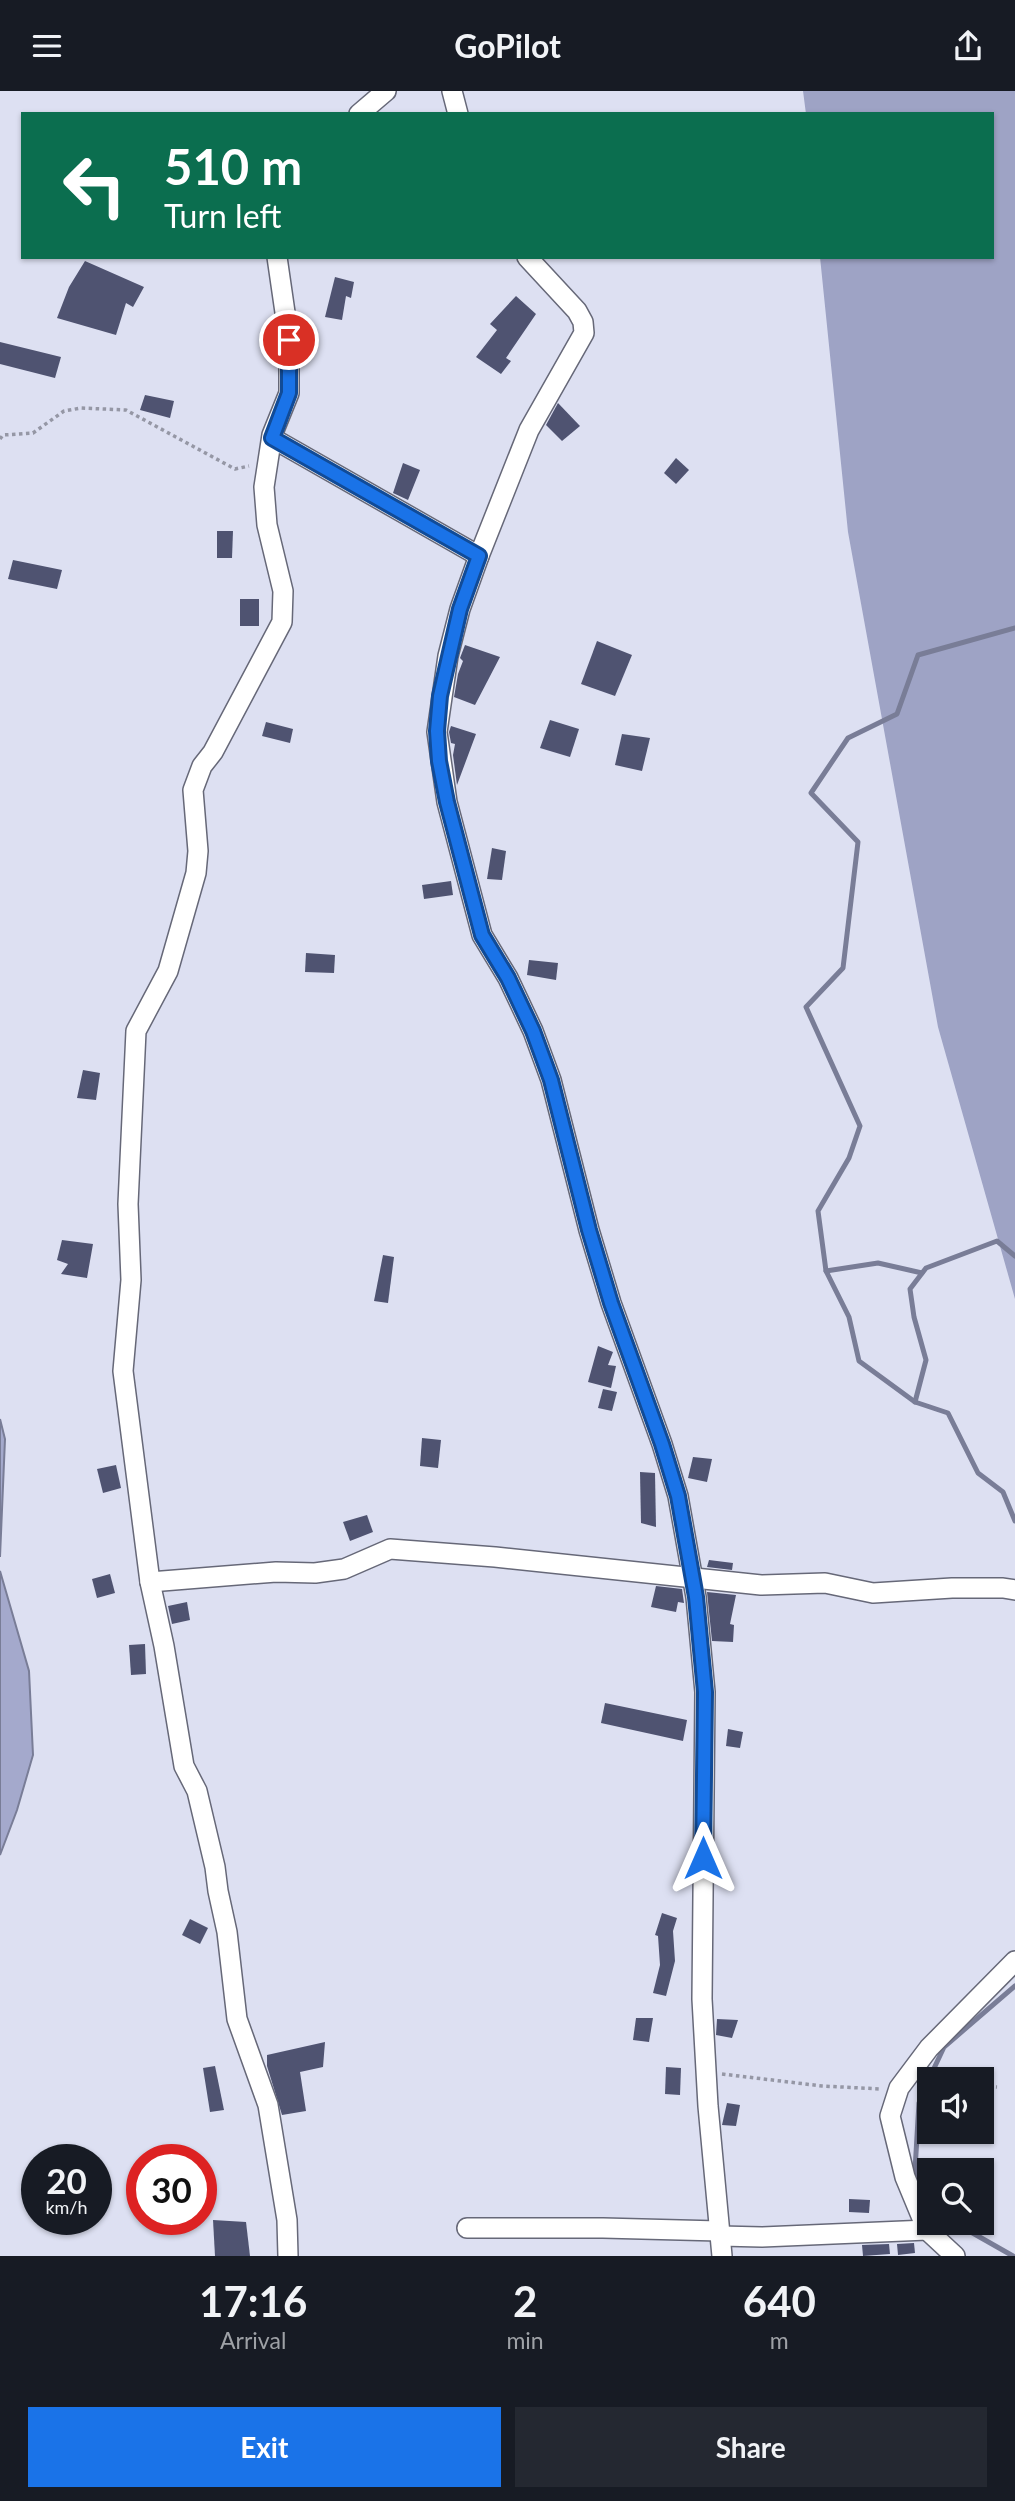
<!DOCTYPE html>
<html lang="en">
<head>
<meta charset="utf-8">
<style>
  :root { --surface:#171b24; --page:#242831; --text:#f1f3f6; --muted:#9ea1a6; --accent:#1a73e8 }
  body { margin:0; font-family:Lato,sans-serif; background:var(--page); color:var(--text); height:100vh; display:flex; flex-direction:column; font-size:26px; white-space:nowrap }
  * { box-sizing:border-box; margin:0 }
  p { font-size:23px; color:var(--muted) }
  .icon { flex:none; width:38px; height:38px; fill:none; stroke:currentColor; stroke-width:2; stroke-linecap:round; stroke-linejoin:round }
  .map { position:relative; height:2165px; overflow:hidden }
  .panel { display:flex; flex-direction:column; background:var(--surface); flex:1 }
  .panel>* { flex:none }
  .hud { position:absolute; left:21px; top:21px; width:973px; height:147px; border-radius:0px; box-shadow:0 2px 5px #0004; background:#0b6e4f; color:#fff; overflow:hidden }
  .controls { position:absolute; left:917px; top:1976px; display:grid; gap:14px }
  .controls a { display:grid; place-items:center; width:77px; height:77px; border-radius:0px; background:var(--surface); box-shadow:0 2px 5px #0004; font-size:35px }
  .speed { position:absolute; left:21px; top:2053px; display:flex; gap:14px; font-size:35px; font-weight:700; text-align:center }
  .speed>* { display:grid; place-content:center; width:91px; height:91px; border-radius:50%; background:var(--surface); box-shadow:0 2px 5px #0004; line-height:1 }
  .speed small { font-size:18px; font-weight:400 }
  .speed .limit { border:10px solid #d22; background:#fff; color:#111 }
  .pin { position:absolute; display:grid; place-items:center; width:60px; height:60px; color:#fff; margin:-30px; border:4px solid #fff; border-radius:50%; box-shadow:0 2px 7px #0007 }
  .me { position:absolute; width:77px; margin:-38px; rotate:0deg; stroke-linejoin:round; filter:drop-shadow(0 0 5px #0008) }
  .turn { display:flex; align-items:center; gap:24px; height:147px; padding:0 28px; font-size:32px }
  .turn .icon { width:91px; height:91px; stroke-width:2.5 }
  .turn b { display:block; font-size:49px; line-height:60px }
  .eta { display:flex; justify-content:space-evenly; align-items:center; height:119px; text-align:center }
  .eta b { font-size:42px; font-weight:700; line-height:49px }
  .cta { display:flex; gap:14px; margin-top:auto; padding:14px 28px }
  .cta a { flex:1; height:80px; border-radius:0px; background:var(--accent); color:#fff; font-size:28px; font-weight:700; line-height:80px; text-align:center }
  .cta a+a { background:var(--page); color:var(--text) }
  header { display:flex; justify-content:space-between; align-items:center; height:91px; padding:0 28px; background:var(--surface); font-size:32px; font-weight:700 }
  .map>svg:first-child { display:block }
  .forest { fill:#9ea3c5 }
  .water { fill:#a4a9cc; stroke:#797d97; stroke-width:2 }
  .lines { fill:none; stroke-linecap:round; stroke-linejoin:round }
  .stream { stroke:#797d97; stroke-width:5 }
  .building { fill:#4f5371 }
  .street-casing { stroke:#666878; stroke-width:22 }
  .path { stroke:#9597a5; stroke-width:3.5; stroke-dasharray:3.5 3.5; stroke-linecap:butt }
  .street { stroke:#fff; stroke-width:19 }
  .route-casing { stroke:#114b97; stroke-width:18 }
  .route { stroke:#1a73e8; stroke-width:12 }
</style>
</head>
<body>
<header><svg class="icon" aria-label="menu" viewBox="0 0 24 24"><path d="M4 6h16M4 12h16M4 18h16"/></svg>GoPilot<svg class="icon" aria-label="share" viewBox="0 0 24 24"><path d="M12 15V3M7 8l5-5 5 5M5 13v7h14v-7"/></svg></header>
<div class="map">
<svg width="1015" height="2165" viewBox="0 0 1015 2165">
  <rect width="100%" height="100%" fill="#dde0f2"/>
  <polygon class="forest" points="803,0 1015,0 1015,1208 938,936 848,441 820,166 992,166 992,23 806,23"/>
  <g class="water">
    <polygon points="0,1328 5,1348 0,1466"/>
    <polygon points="0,1480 29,1580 33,1664 17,1719 0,1764"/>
  </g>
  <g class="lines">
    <g class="stream">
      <polyline points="1015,537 918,564 897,623 848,647 811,702 858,751 843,877 806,916 860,1035 849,1067 818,1120 826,1180 849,1226 859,1270 915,1311 948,1322 978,1382 1003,1401 1015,1430"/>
      <polyline points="826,1180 878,1172 922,1182"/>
      <polyline points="915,1311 926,1269 914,1226 910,1198 926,1177 997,1150 1015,1165"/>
      <polyline points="929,1988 944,1956 1015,1895"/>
      <polyline points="929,1988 919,2012 915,2079 929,2100"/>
      <polyline points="955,2132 1013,2165"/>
    </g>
  </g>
  <g class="building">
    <polygon points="85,170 144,196 133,216 126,212 116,244 57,227 69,196"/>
    <polygon points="335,186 354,191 351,207 346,205 342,229 325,226"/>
    <polygon points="516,205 536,223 506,267 511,270 501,283 476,266 497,239 490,233"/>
    <polygon points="0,251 61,266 55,287 0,273"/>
    <polygon points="145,304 174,310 170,327 140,319"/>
    <polygon points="558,312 580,335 562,350 546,334"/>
    <polygon points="676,367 689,379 676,393 664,382"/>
    <polygon points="403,372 420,379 408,409 393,402"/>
    <polygon points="217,440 233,440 232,467 217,467"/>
    <polygon points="13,469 62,479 57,498 8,488"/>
    <rect x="240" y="508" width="19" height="27"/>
    <polygon points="597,550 632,564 615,605 581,593"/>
    <polygon points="465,554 500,566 475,614 454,606 458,583 463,570 460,567"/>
    <polygon points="550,629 579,638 570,666 540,657"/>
    <polygon points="266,631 293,638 290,652 262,645"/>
    <polygon points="451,635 476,643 457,694 453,664 455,653 451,652 449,641"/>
    <polygon points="622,643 650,647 642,680 615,674"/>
    <polygon points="492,757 506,760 502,789 487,788"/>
    <polygon points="451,790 453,804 424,808 422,794"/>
    <polygon points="306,862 335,864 334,882 305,881"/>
    <polygon points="529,869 558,872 556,889 527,884"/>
    <polygon points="83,979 100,982 96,1009 77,1007"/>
    <polygon points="62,1149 93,1153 87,1187 61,1183 68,1173 57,1169"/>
    <polygon points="383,1164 394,1166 388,1212 374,1210"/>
    <polygon points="598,1255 613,1261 608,1274 616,1275 611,1297 588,1291"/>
    <polygon points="603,1298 617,1301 612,1320 598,1317"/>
    <polygon points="422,1347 441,1349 438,1377 420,1375"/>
    <polygon points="693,1366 712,1368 707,1391 688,1387"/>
    <polygon points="116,1374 121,1397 103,1402 97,1378"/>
    <polygon points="640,1381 655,1382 656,1436 641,1432"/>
    <polygon points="367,1424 373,1441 350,1450 343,1431"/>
    <polygon points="709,1469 733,1472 732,1479 707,1476"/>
    <polygon points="110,1483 115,1502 97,1507 92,1488"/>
    <polygon points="656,1495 682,1498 684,1512 678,1511 676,1521 651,1516"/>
    <polygon points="707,1501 736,1504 730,1533 734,1534 733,1551 712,1550"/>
    <polygon points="187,1511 190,1529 172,1533 168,1515"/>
    <polygon points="145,1553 146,1583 131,1584 129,1554"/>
    <polygon points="605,1612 687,1629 683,1650 601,1632"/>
    <polygon points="728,1638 743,1641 740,1657 726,1655"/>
    <polygon points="662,1822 677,1827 673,1840 675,1870 666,1905 653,1902 660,1874 658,1845 655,1844"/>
    <polygon points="190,1828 208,1837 200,1853 182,1844"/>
    <polygon points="636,1927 653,1927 649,1951 633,1949"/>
    <polygon points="717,1928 738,1929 732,1947 716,1944"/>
    <polygon points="325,1951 323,1976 300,1981 306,2020 282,2024 267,1975 267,1964"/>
    <polygon points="215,1975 224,2019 210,2021 203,1977"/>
    <polygon points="666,1976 681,1977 680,2004 665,2003"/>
    <polygon points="727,2012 740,2014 736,2035 722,2034"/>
    <polygon points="849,2108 870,2109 869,2122 849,2121"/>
    <polygon points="213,2129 246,2131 250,2165 215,2165"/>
    <polygon points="914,2152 915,2162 898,2164 897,2153"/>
    <polygon points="889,2153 890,2163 863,2165 862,2154"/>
  </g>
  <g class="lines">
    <g class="street-casing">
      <g id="street">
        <polyline points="452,0 458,23"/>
        <polyline points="359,23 386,0"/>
        <polyline points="277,166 289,249 289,302 272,344 264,396 267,434 283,500 282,531 213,661 202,675 193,699 198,760 196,782 168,880 136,940 128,1113 131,1189 123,1280 150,1491 164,1555 184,1675 197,1700 215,1776 218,1800 227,1841 237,1928 268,2014 287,2129 288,2165"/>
        <polyline points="527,166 577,220 583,231 584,242 529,339 479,465 460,518 448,565 437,641 447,711 482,844 508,887 533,940 551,989 589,1139 611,1212 662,1353 678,1405 696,1506 705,1601 702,1908 708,2015 722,2165"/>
        <polyline points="272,347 479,465"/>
        <polyline points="150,1491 276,1481 315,1482 344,1478 390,1458 495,1466 761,1494 825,1492 873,1502 952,1497 1003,1497 1015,1499"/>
        <polyline points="467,2137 603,2137 719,2140"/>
        <polyline points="720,2145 762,2146 927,2139"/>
        <polyline points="955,2165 927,2139 905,2086 890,2025 899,1997 929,1957 1015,1870"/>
      </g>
    </g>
    <g class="path">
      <polyline points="0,348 3,344 33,342 64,320 81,317 126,319 235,378 249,375"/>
      <polyline points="722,1983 822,1995 881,1998"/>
      <polyline points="982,1995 997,1996"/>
      <polyline points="920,1997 929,1997"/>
    </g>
    <use href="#street" class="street"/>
  </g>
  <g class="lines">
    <g class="route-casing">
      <polyline id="route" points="289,249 289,302 272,347 479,465 460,518 440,605 437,640 439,670 447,711 482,844 508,887 533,940 551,989 589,1139 611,1212 662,1353 678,1405 696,1506 705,1601 703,1767"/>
    </g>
    <use href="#route" class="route"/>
  </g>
</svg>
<div class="controls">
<a><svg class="icon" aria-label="sound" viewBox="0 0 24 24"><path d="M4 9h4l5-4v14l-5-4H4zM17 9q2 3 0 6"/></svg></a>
<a><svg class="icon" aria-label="search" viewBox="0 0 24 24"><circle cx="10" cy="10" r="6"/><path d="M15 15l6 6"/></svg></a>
</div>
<div class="speed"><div>20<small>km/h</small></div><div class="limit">30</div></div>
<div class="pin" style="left:289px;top:249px;background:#d93025"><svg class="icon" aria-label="arrive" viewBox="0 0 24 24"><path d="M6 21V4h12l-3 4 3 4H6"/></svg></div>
<svg class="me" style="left:703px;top:1767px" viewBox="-20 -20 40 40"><path d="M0-17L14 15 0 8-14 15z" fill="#1a73e8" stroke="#fff" stroke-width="4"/></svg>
<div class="hud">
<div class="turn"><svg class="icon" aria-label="left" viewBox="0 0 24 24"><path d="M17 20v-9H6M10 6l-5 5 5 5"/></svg><div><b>510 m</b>Turn left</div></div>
</div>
</div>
<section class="panel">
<div class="eta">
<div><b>17:16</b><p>Arrival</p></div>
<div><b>2</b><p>min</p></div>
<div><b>640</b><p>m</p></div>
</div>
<div class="cta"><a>Exit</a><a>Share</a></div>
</section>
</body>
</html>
